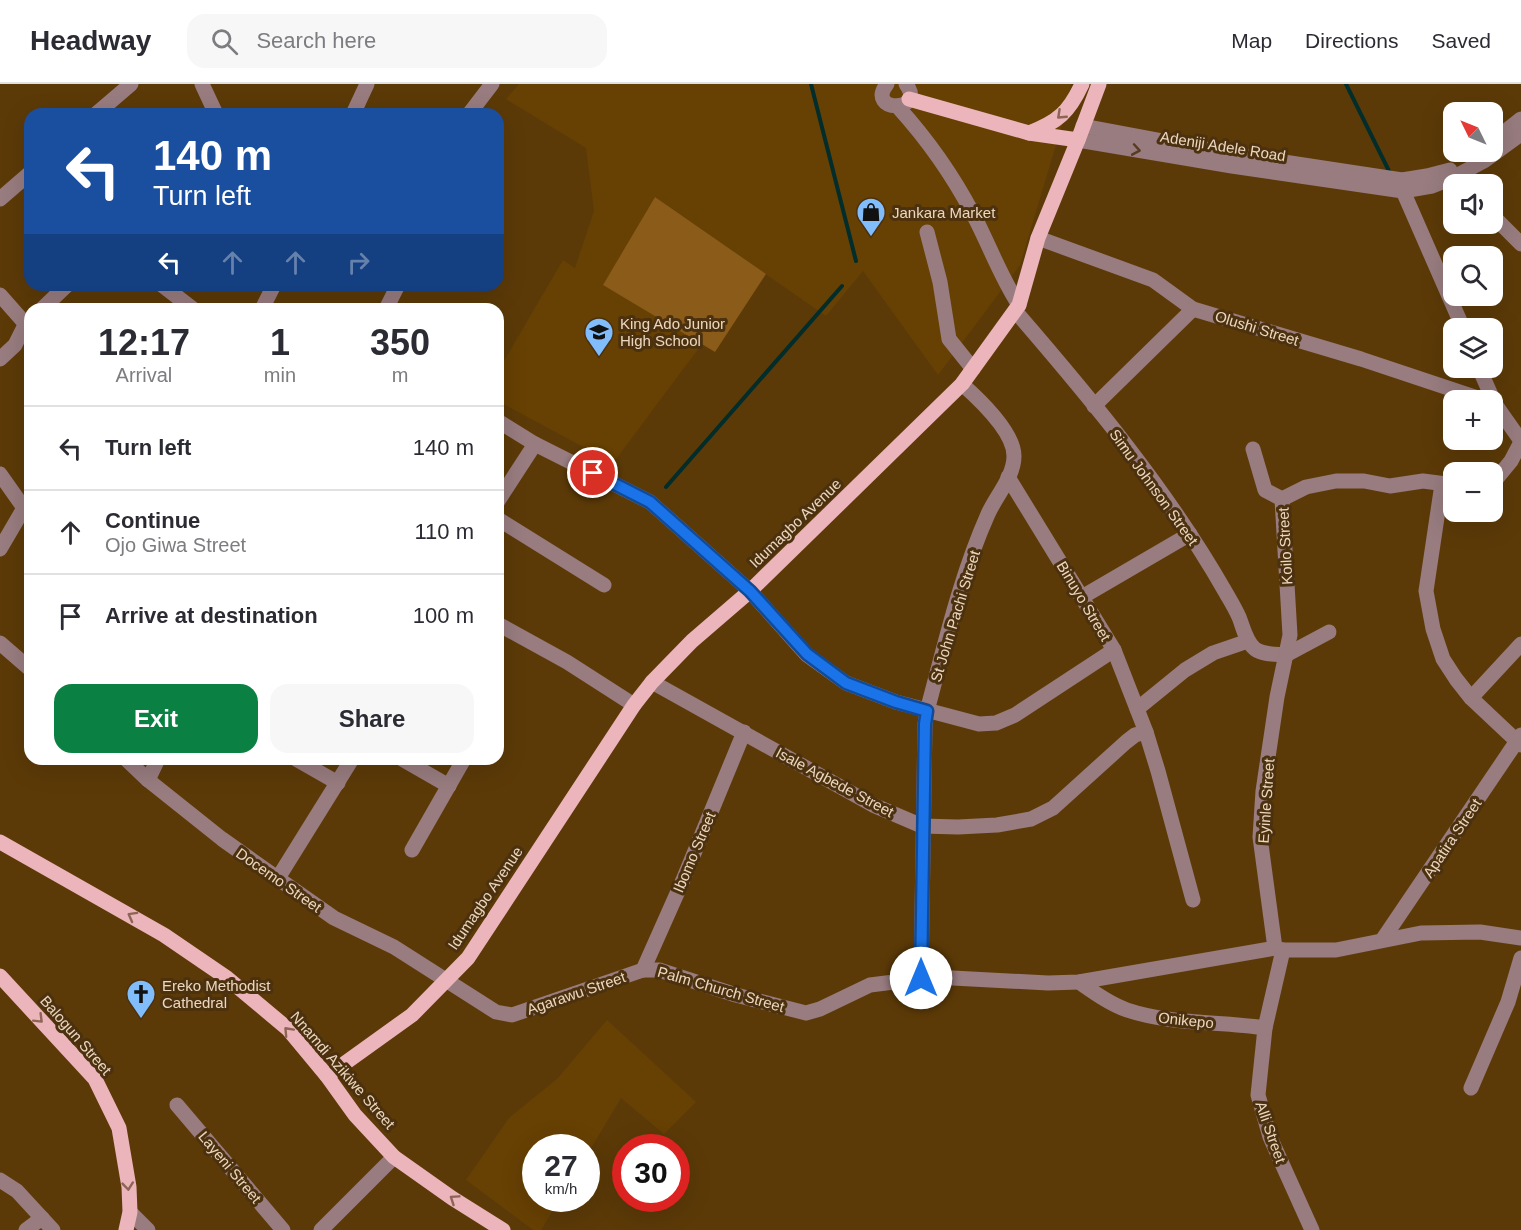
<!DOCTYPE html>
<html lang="en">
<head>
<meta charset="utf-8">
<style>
  :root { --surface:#fff; --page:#f7f7f7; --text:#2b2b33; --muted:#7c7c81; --line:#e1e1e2; --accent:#0b8043 }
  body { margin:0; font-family:Arial,sans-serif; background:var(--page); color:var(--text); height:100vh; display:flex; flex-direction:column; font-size:22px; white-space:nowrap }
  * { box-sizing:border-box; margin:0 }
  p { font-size:20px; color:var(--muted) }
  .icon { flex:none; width:33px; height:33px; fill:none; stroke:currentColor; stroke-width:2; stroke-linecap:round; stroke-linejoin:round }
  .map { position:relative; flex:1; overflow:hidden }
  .panel { position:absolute; left:24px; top:219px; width:480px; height:462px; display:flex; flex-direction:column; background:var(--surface); border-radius:18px; box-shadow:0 6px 24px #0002 }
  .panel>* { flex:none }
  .top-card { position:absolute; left:24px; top:24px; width:480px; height:183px; border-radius:18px; box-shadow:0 6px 24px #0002; background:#1a4fa0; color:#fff; overflow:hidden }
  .needle { width:39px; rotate:313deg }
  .tools { position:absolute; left:1443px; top:18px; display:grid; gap:12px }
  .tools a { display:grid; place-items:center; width:60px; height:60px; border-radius:12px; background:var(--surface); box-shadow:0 6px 24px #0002; font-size:30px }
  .speed { position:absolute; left:522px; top:1050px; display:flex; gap:12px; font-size:30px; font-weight:700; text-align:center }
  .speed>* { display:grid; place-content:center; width:78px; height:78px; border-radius:50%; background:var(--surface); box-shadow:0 6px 24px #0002; line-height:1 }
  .speed small { font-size:15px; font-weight:400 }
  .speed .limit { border:9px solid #d22; background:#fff; color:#111 }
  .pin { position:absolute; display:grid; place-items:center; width:51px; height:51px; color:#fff; margin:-26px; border:3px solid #fff; border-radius:50%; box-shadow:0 2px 6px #0007 }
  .me { position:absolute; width:66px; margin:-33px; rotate:0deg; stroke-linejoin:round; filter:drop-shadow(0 0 4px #0008) }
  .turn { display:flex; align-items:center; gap:21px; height:126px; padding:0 30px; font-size:27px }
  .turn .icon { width:78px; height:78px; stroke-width:2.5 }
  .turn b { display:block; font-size:42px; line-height:51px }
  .lanes { display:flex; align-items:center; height:57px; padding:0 30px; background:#0003; justify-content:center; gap:30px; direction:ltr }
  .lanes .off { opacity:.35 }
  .eta { display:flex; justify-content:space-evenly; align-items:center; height:102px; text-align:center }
  .eta b { font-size:36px; font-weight:700; line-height:42px }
  .button { display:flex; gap:12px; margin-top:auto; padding:12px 30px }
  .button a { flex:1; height:69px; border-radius:18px; background:var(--accent); color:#fff; font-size:24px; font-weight:700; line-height:69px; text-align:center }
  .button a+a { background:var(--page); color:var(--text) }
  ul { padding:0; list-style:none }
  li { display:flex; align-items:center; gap:18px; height:84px; padding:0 30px; border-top:2px solid var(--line) }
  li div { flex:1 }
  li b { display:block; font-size:22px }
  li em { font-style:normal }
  header { display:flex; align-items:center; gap:36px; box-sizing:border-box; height:84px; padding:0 30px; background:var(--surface); border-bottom:2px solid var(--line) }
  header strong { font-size:28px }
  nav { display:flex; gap:33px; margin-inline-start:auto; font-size:21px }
  .search { width:420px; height:54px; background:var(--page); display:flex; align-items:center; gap:15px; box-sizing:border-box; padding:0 21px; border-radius:18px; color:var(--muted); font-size:22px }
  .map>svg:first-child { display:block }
  .built { fill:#674003 }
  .pitch { fill:#8a5b19 }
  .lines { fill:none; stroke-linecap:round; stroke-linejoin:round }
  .stream { stroke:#022d2b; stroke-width:4 }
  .minor { stroke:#987c7f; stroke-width:15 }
  .major { stroke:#ecb4bb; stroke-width:15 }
  .oneway { stroke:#8c6554 }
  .oneway2 { stroke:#573c20 }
  .route-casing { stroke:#114b97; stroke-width:15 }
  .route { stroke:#1a73e8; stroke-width:10 }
  .labels { text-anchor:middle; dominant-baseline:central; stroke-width:6; stroke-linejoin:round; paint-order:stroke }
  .street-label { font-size:15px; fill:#ebd7c0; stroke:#4c310f }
  .poi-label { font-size:15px; fill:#ebd7c0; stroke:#4c310f; text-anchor:start }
</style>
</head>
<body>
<header>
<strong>Headway</strong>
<div class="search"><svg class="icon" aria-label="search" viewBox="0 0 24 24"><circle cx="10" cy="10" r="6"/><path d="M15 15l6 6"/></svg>Search here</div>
<nav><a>Map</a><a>Directions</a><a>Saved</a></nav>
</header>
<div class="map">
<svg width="1521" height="1146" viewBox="0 0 1521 1146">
  <rect width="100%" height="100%" fill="#5c3a08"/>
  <g class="built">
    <polygon points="519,0 1071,0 1065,31 1020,181 938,291 863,187 826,232 655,113 604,201 702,260 613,379 498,317 498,287 563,176 575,184 594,127 586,64 506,15"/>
    <polygon points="607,936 696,1018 664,1050 621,1014 587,1071 586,1064 536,1064 536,1114 560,1115 541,1146 533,1146 466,1096 509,1034 557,995"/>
  </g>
  <polygon class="pitch" points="655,113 766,190 715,268 603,201"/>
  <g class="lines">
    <g class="stream">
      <polyline points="811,0 856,177"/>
      <polyline points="1346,0 1390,89"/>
      <polyline points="666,403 842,202"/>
    </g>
    <g class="minor">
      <polyline points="202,0 216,30"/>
      <path d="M887,0C865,29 927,29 906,0"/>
      <path d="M898,23C927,55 953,92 973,130C989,160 1000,192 1019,221"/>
      <polyline points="96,30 131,0"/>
      <polyline points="353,30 367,0"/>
      <polyline points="469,30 492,0"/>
      <polyline points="1083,42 1238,71 1402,96 1427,92 1450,86"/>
      <polyline points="1078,56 1232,82 1403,107 1432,102 1452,94 1484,77 1521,50"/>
      <polyline points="1492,58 1521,35"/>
      <polyline points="1403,107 1463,244"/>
      <polyline points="0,115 30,89"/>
      <polyline points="1492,131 1521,160"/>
      <polyline points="927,148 940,198 949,255 973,285"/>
      <polyline points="1038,154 1153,196 1193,225 1361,275 1484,316"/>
      <polyline points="162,201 193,225"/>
      <polyline points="0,211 30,245"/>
      <polyline points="42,225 67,201"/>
      <polyline points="262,225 274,201"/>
      <polyline points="386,225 398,201"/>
      <path d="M1016,228C1092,316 1168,407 1226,509C1230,516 1235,524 1239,533C1243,543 1246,558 1255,565C1263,571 1276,570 1286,571"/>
      <polyline points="0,275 15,261 25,241 30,237"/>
      <polyline points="1479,284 1495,320 1521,357"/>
      <polyline points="1094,322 1193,225"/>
      <polyline points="498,337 535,360 650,418 750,507 807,571 846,599 896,618 979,640 996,639 1015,631 1114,566"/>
      <polyline points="1253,365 1265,406 1282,415 1290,551 1277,613 1263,707 1260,753 1275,864"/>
      <polyline points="0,390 24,424 30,427"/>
      <polyline points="1008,393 1114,566 1146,648 1158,687 1193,816"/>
      <polyline points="1442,400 1426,507 1433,545 1443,575 1456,595 1471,614 1521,661"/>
      <polyline points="1492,400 1511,377 1521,358"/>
      <polyline points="1282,415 1306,403 1336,397 1364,397 1390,402 1423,397 1454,401"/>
      <polyline points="498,417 535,360"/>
      <polyline points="498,435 604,501"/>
      <polyline points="0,465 24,424"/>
      <polyline points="1082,513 1190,450"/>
      <polyline points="498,540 567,578 634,621"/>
      <polyline points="0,559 30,585"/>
      <polyline points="1286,571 1329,548"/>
      <polyline points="652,598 873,721 922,742 958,743 997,741 1031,735 1053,724 1126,658 1135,651 1146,648"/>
      <polyline points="1471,614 1521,560"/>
      <polyline points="1137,625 1185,586 1213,569 1248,557"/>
      <polyline points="126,675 148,696 222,755 334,834 394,863 496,928 512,931 643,886 659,886 736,911 806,929 820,925 870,901 934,893 1048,899 1079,898 1275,864 1283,866 1336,866 1421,849 1480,848 1521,854"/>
      <polyline points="296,675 338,699"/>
      <polyline points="402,675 449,702"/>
      <polyline points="148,696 158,675"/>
      <polyline points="412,766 464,675"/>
      <polyline points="278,794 352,675"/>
      <polyline points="1383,855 1521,651"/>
      <polyline points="1283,866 1265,944 1258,1011 1270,1053 1312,1146"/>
      <polyline points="643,886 683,796 744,648"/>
      <path d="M921,894L925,640L927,627C945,560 960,493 988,430C996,412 1014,393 1014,372C1014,348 980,316 962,300"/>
      <path d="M1079,898C1095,909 1110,920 1127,926C1172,941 1219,937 1265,944"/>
      <polyline points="1471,1004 1508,918 1521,874"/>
      <polyline points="177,1021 283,1146"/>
      <polyline points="0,1096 17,1107 53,1146"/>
      <polyline points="130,1128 148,1146"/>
      <polyline points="26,1146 42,1134"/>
      <polyline points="321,1146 394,1073"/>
    </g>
    <g class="major">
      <polyline points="909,15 1029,49 1078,56"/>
      <path d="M1029,49C1058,38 1069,28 1082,0"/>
      <polyline points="0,758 164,851 227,894 288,945 327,992 355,1031 394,1073 452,1114 503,1146"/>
      <polyline points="0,892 95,995 119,1044 129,1103 130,1128 126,1146"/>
      <polyline points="327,992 412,931 468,874 634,621 652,598 692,557 750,507 962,300 1019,221 1038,154 1078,56 1099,0"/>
    </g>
  </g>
  <defs><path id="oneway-chevron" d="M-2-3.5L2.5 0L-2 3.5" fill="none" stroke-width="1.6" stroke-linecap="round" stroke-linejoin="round" transform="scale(1.5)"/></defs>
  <g class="oneway">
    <use href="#oneway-chevron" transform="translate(1061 31) rotate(137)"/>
    <use href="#oneway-chevron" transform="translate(132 832) rotate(-151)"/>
    <use href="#oneway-chevron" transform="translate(39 935) rotate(45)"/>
    <use href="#oneway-chevron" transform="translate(288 947) rotate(-133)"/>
    <use href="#oneway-chevron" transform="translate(128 1102) rotate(84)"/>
    <use href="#oneway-chevron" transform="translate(454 1115) rotate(-146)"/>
  </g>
  <use class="oneway2" href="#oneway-chevron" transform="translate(1136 66) rotate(10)"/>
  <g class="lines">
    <g class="route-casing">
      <polyline id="route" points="593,389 650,418 750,507 807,570 846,599 896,618 927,627 925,640 921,894"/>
    </g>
    <use href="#route" class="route"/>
  </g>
  <defs>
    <g id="shop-pin" transform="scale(1.5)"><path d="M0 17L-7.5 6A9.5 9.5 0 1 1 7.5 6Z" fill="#81bdfa" stroke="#4c310f"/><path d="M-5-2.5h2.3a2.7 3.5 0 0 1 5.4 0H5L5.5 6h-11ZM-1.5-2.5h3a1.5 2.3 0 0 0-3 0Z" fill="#111"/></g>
    <g id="school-pin" transform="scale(1.5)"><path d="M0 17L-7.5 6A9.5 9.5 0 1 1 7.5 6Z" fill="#81bdfa" stroke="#4c310f"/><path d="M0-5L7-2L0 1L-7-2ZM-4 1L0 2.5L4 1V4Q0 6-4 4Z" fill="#111"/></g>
    <g id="church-pin" transform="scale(1.5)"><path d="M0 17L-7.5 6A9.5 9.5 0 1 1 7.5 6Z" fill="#81bdfa" stroke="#4c310f"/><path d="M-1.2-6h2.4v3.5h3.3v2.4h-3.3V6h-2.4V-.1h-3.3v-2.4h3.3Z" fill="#111"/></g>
  </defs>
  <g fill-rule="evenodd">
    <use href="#shop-pin" x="871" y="128"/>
    <use href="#school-pin" x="599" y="248"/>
    <use href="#church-pin" x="141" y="910"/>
  </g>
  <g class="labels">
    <g class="street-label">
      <text transform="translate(1223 62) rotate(9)">Adeniji Adele Road</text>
      <text transform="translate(1257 244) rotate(17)">Olushi Street</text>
      <text transform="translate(1154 403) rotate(54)">Simu Johnson Street</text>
      <text transform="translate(795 439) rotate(-44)">Idumagbo Avenue</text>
      <text transform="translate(1285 462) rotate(-93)">Koilo Street</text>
      <text transform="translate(1084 517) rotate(59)">Binuyo Street</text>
      <text transform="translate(955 532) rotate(-73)">St John Pachi Street</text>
      <text transform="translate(835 698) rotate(28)">Isale Agbede Street</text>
      <text transform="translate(1266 717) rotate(-86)">Eyinle Street</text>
      <text transform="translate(1452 754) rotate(-56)">Apatira Street</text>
      <text transform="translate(694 768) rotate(-67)">Ibomo Street</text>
      <text transform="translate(279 796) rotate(35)">Docemo Street</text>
      <text transform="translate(485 814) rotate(-56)">Idumagbo Avenue</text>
      <text transform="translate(721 905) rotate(16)">Palm Church Street</text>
      <text transform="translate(576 909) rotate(-19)">Agarawu Street</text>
      <text transform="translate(1186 936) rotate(6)">Onikepo</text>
      <text transform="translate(76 951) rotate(49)">Balogun Street</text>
      <text transform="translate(343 986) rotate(49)">Nnamdi Azikiwe Street</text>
      <text transform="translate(1271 1048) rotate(71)">Alli Street</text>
      <text transform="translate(230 1083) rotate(50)">Layeni Street</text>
    </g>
    <g class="poi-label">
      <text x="892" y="128">Jankara Market</text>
      <text x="620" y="239">King Ado Junior<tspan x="620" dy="17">High School</tspan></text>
      <text x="162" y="901">Ereko Methodist<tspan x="162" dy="17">Cathedral</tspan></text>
    </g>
  </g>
</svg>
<div class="tools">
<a><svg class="needle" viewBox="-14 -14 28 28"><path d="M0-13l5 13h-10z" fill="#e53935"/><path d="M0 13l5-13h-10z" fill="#7c7c81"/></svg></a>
<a><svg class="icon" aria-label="sound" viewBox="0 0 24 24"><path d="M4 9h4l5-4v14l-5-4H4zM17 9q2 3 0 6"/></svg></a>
<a><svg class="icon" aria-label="search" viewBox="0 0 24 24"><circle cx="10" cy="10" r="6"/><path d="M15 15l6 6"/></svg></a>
<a><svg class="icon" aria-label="layers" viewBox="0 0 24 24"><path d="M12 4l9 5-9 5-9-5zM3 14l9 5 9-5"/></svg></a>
<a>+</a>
<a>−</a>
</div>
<div class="speed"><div>27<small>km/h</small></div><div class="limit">30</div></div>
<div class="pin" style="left:593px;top:389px;background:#d93025"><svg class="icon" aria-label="arrive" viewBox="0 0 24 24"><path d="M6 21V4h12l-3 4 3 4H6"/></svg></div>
<svg class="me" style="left:921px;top:894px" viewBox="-20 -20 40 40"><circle r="19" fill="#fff"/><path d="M0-13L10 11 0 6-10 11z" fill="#1a73e8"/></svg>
<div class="top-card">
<div class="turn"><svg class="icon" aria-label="left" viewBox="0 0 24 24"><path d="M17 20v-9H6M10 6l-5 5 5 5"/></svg><div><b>140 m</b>Turn left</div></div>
<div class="lanes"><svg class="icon" aria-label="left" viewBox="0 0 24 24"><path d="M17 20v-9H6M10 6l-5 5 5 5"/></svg><svg class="icon off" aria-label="ahead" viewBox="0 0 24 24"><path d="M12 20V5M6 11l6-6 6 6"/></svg><svg class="icon off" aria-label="ahead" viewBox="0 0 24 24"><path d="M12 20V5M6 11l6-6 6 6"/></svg><svg class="icon off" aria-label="right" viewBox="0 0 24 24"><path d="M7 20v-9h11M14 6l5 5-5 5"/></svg></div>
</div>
<section class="panel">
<div class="eta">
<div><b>12:17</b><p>Arrival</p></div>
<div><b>1</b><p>min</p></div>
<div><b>350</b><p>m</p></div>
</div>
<ul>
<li><svg class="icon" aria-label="left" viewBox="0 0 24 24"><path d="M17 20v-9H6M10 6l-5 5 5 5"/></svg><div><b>Turn left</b></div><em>140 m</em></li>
<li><svg class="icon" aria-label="ahead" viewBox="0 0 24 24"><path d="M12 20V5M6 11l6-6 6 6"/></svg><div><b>Continue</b><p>Ojo Giwa Street</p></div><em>110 m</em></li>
<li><svg class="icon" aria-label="arrive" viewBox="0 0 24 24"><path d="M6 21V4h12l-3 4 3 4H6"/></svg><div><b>Arrive at destination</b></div><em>100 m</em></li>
</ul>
<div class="button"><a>Exit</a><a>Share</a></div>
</section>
</div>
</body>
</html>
